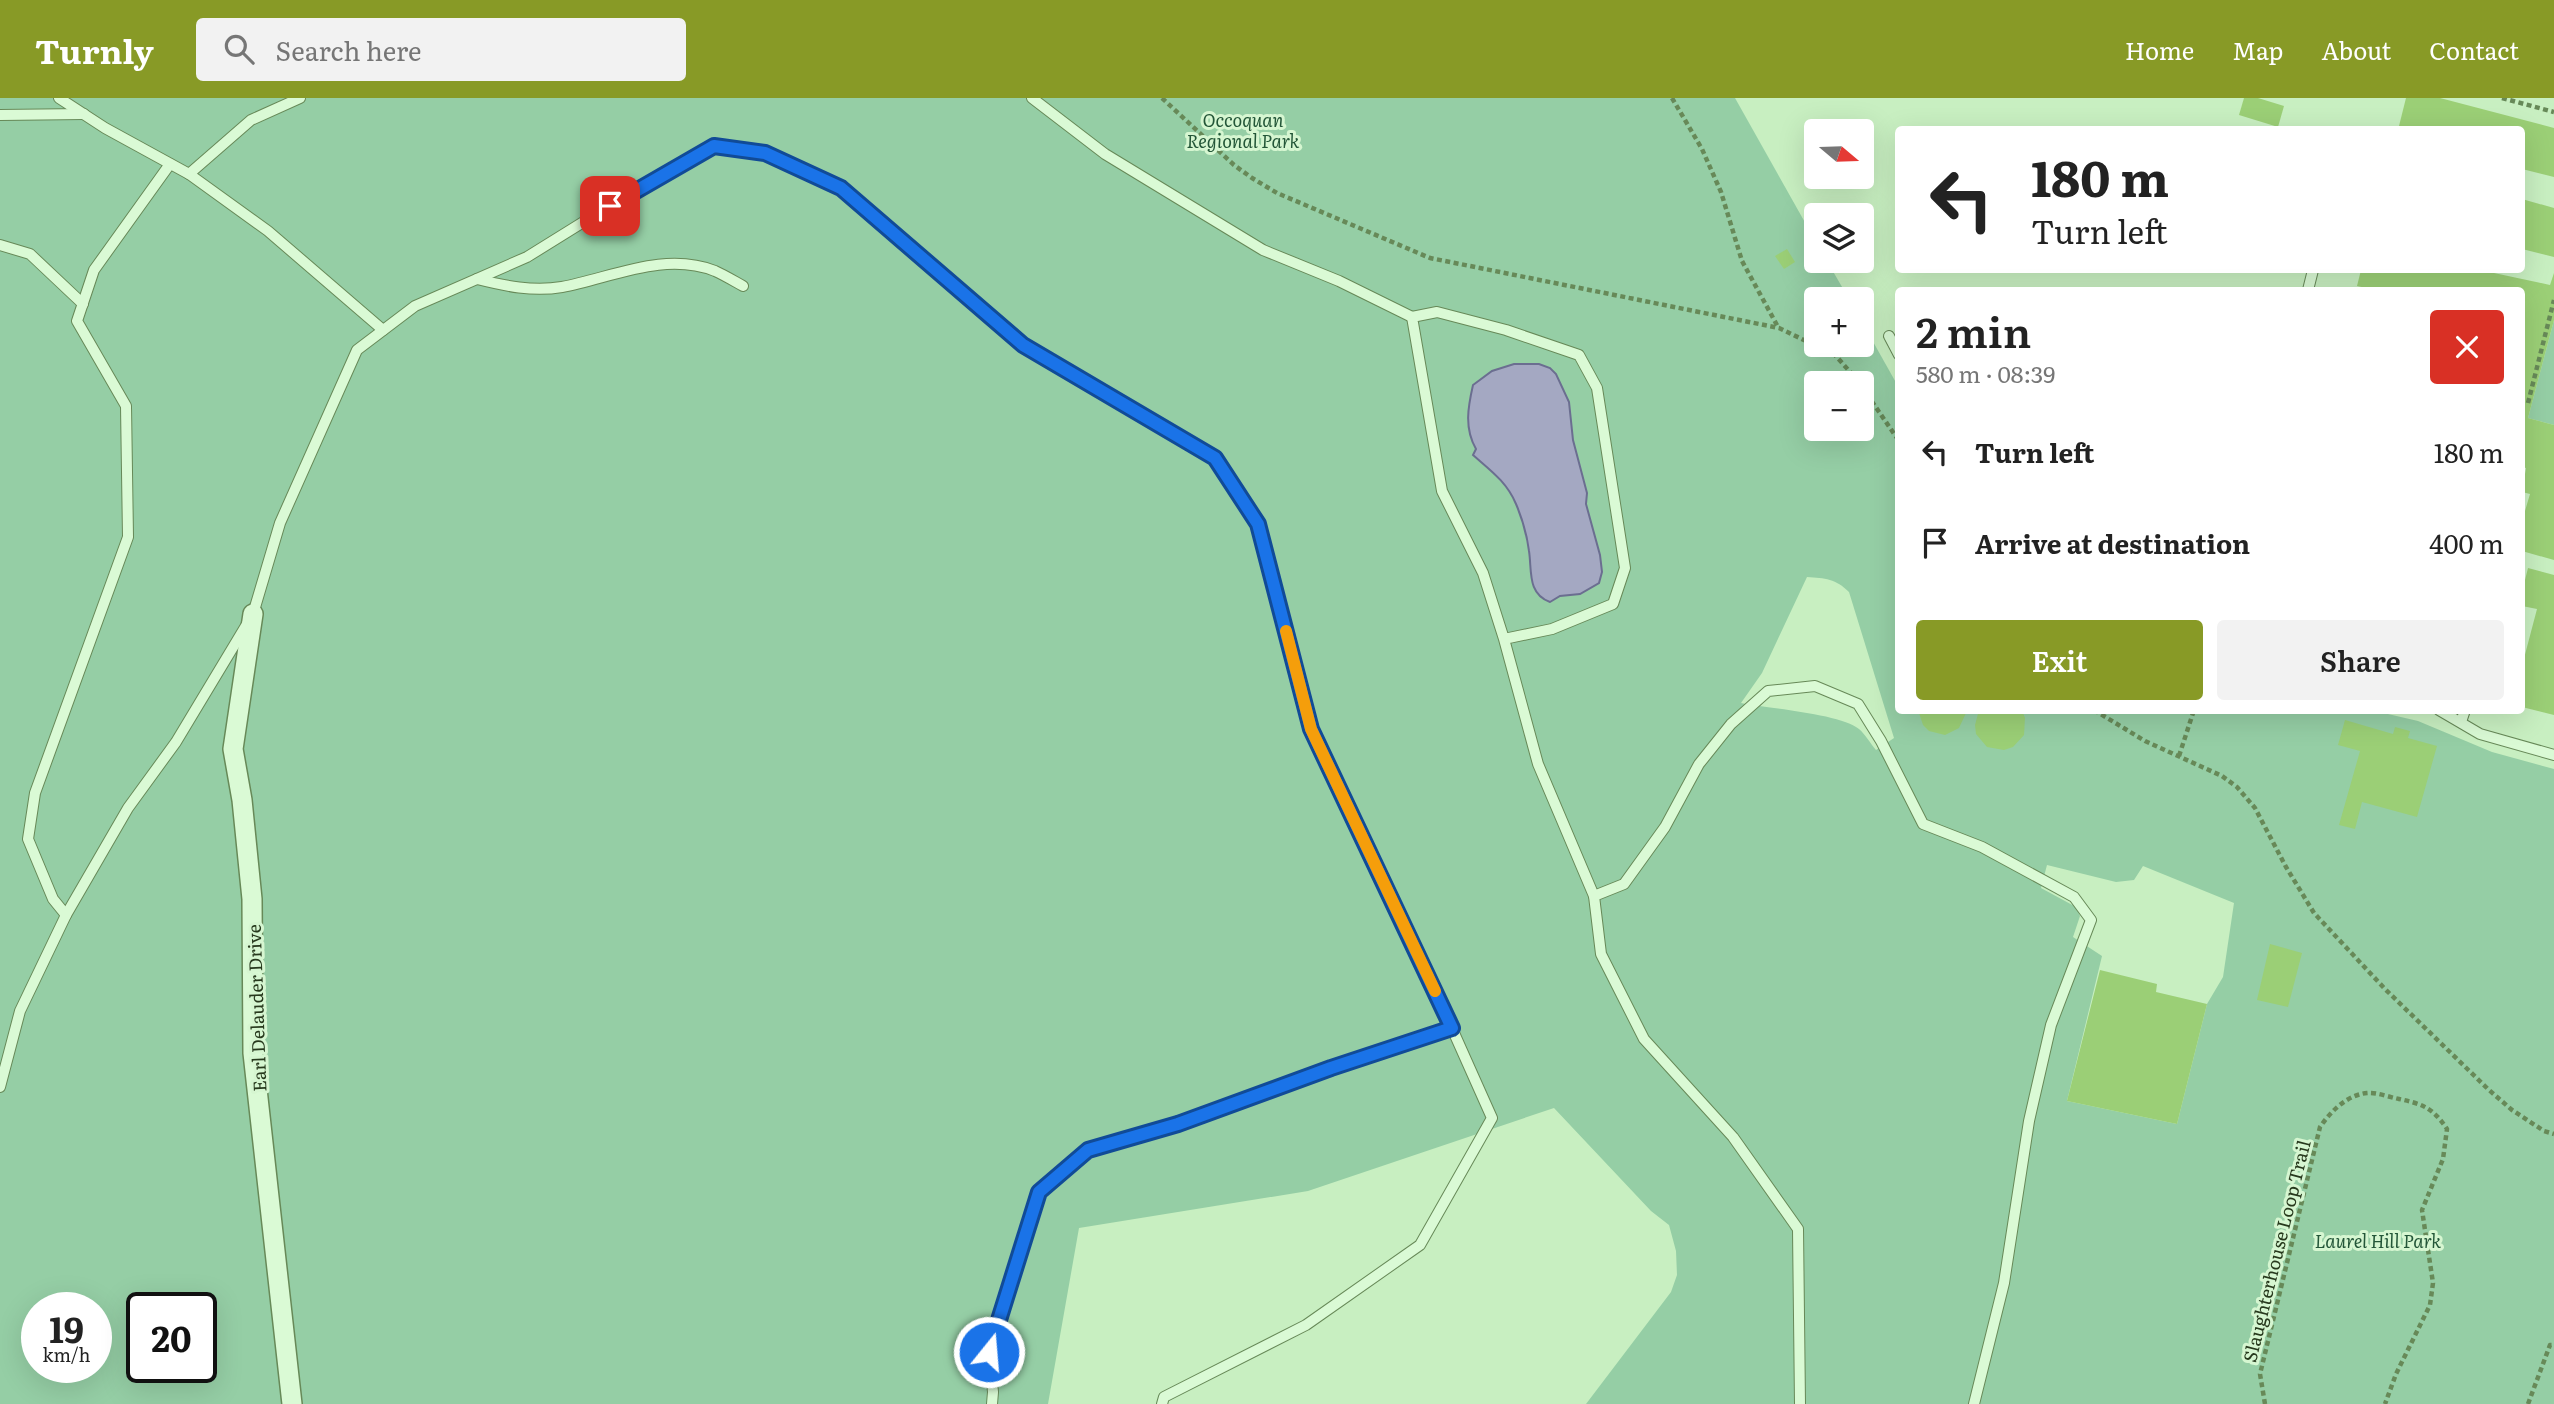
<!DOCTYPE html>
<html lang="en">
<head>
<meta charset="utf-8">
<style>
  :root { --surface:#fff; --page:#f2f2f2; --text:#222; --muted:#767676; --accent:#889a26 }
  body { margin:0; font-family:Literata,serif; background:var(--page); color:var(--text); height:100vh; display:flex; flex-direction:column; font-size:26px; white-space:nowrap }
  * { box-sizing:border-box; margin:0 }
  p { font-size:23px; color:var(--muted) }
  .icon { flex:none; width:38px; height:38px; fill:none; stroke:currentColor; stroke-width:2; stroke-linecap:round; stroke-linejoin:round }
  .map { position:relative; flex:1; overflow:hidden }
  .side { position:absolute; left:1895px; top:189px; width:630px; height:427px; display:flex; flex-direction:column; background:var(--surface); border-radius:7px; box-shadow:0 7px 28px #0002 }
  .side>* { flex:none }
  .guide { position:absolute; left:1895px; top:28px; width:630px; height:147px; border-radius:7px; box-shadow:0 7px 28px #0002; background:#fff; color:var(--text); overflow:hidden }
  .needle { width:46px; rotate:109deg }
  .buttons { position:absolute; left:1804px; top:21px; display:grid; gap:14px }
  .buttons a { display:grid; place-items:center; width:70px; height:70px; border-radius:7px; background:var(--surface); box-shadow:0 7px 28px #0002; font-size:35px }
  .speed { position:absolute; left:21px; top:1194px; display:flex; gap:14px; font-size:35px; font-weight:700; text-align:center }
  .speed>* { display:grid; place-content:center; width:91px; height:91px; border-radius:50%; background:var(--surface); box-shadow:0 7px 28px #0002; line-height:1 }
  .speed small { font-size:18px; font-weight:400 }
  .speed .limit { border:4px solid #111; border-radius:10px; background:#fff; color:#111 }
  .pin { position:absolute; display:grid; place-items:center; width:60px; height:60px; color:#fff; margin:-30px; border-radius:14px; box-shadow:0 4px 10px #0006 }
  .me { position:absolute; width:77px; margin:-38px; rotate:17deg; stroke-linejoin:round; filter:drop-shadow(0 0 5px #0008) }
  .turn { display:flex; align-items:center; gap:24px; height:147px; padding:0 21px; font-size:32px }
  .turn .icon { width:91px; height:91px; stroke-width:2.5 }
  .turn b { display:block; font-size:49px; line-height:60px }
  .round { display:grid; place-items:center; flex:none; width:74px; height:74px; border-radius:7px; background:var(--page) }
  .overview { display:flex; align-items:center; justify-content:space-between; height:119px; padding:0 21px }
  h1 { font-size:42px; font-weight:600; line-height:52px }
  .button { display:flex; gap:14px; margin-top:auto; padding:14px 21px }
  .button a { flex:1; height:80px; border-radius:7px; background:var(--accent); color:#fff; font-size:28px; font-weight:600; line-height:80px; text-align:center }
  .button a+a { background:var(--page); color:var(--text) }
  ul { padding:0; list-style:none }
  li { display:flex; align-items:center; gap:21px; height:91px; padding:0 21px }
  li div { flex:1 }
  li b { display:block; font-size:26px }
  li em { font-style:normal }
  header { display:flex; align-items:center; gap:42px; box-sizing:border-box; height:98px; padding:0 35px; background:var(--accent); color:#fff }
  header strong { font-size:33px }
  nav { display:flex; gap:38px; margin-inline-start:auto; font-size:24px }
  .search { width:490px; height:63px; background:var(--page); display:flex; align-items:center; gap:18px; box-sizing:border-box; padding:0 24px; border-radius:7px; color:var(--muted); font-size:26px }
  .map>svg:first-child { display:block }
  .green { fill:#95cea5; fill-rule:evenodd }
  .water { fill:#a4a8c2; stroke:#6b6e90; stroke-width:2 }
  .building { fill:#9bcf76 }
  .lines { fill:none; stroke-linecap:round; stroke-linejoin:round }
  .service-casing { stroke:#678958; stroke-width:12 }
  .minor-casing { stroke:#678958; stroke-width:22 }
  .path { stroke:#678958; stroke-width:4.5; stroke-dasharray:5 3.5; stroke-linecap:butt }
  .service { stroke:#dafad5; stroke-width:10 }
  .minor { stroke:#dafad5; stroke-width:19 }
  .route-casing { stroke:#114b97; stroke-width:18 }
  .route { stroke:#1a73e8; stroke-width:12 }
  .slow { stroke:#f59e0b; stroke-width:12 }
  .labels { text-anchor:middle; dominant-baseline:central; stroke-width:6; stroke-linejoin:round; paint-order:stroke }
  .park-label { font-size:18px; font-style:italic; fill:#235638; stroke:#d6f6d1 }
  .street-label { font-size:18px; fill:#27391d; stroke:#d6f6d1 }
</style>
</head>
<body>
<header>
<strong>Turnly</strong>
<div class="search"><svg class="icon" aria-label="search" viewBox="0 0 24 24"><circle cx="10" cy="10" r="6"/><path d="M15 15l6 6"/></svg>Search here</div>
<nav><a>Home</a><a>Map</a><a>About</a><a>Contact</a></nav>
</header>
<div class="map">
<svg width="2554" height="1306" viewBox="0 0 2554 1306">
  <rect width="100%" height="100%" fill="#c8efc1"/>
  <g class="green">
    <path d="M0,0H1735L1816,144V163H1827L1849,201H1816V247H1862V224L1899,290V612L2375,613L2418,623L2492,654L2554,671V1306H1586L1671,1194L1677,1177L1676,1153L1669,1127L1651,1113L1554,1010L1308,1093L1079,1130L1048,1306H0ZM1816,285H1862V331H1816ZM1807,479C1825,480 1836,481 1849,494L1894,640L1876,652C1870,645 1865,636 1859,631C1842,616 1766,610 1741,605L1762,575ZM2047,767L2116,784L2134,782L2143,768L2234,805L2223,879L2207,906L2177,1026L2067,1003L2102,858L2073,839L2080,818L2076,809L2041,790ZM37,1209H96V1269H37ZM142,1209H201V1269H142Z"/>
    <polygon points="2554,222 2554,327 2528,320"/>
  </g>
  <path class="water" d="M1514,266H1539L1550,270L1556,276L1569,304L1573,342L1587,395L1586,406L1600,457L1602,474L1599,485L1580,496L1560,498L1550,504C1527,496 1532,472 1529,453C1527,438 1522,420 1516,406C1507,384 1490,372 1473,357L1476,351C1464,330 1468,309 1473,287L1492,273Z"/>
  <g class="building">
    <polygon points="2244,0 2258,0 2284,8 2278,29 2239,17"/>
    <polygon points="2406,0 2440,0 2554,30 2554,79 2522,71 2522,32 2398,32"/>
    <polygon points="2522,101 2554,110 2554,159 2522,151"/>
    <polygon points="1787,151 1795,164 1784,171 1775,158"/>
    <polygon points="2361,172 2480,172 2550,187 2554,175 2554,222 2528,320 2554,327 2554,462 2522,453 2522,412 2525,413 2530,396 2522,394 2526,370 2522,369 2522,192 2375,192 2357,188"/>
    <polygon points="2528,470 2554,477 2554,617 2522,609 2522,568 2537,511 2522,508 2522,494"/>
    <polygon points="1918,612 1966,612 1966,615 1959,630 1945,637 1929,633 1923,627"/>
    <polygon points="1979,612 2022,612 2025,620 2024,637 2013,649 2004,652 1987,649 1976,636 1975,627"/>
    <polygon points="2345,622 2393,636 2395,629 2410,633 2408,640 2437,648 2417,719 2362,704 2355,731 2339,727 2360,653 2338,647"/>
    <polygon points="2270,846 2302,855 2288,909 2257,902"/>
    <polygon points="2100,872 2157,886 2156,894 2207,906 2177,1026 2067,1003"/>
  </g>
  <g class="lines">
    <g class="service-casing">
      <g id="service">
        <polyline points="59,0 105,30 189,76 268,133 383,232"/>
        <polyline points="1032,0 1105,56 1263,152 1339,183 1412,219"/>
        <polyline points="0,17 84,16"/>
        <polyline points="189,76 251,22 300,0"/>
        <polyline points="0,147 30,156 83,206"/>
        <path d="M477,181C505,188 533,194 562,189C611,180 664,153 715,173C724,177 734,183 743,188"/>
        <polyline points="2308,192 2313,172"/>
        <polyline points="1889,238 1899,257"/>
        <polyline points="1504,541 1483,475 1442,393 1412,219 1437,214 1506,232 1579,257 1597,290 1625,470 1613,506 1552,531 1504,541 1538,666 1594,798"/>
        <polyline points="2439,612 2480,636 2554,657"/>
        <polyline points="2461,624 2465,612"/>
        <polyline points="66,817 53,801 28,741 35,695 128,439 126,308 77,223 94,172 170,66"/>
        <polyline points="0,989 20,913 66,817 128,710 176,644 253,516 280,425 357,252 415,208 527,159 630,95 714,48 765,55 841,90 1023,247 1215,360 1258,426 1311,631 1417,852 1492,1020 1420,1147 1306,1227 1164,1299 1162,1306"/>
        <polyline points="992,1306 993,1294 989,1254 1039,1094 1088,1052 1178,1026 1331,970 1452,930"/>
        <polyline points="1800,1306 1798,1131 1733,1039 1644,941 1601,856 1594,798 1624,786 1665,729 1699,666 1731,626 1768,593 1815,588 1858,606 1881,643 1923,726 1982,749 2074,799 2091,822 2051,927 2029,1023 2004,1185 1974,1306"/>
      </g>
    </g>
    <g class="minor-casing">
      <polyline id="minor" points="253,516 233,651 242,702 252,801 253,955 292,1306"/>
    </g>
    <g class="path">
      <polyline points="1162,0 1234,67 1252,80 1277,95 1430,160 1779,230 1835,257 1860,285"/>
      <polyline points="1672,0 1702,51 1721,94 1742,163 1778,229"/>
      <polyline points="2502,0 2554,14"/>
      <polyline points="1862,289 1899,343"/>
      <polyline points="2528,305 2554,202"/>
      <polyline points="2094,612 2145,643 2222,678 2237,689 2255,710 2286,769 2314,815 2385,891 2489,992 2512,1012 2544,1033 2554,1036"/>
      <polyline points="2179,658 2194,612"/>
      <path d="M2265,1306L2260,1276L2320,1029C2331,1013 2347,997 2367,995C2376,994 2389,999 2399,1001C2423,1006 2433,1010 2447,1031L2443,1061L2422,1112L2433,1185L2430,1207L2396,1276L2385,1306"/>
      <polyline points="2528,1306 2550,1247 2554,1247"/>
    </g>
    <use href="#service" class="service"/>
    <use href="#minor" class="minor"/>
  </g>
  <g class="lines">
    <g class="route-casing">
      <polyline id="route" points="610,108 714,48 765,55 841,90 1023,247 1215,360 1258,426 1311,631 1452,930 1331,970 1178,1026 1088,1052 1039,1094 989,1254"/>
    </g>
    <use href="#route" class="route"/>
    <polyline class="slow" points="1286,533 1311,631 1435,893"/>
  </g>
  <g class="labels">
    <g class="park-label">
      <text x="1243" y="21">Occoquan<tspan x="1243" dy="21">Regional Park</tspan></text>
      <text x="2378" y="1142">Laurel Hill Park</text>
    </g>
    <g class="street-label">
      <text transform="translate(256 910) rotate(-92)">Earl Delauder Drive</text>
      <text transform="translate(2276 1153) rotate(-76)">Slaughterhouse Loop Trail</text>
    </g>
  </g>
</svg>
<div class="buttons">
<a><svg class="needle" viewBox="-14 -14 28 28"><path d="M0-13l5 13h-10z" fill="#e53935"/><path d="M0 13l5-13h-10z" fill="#767676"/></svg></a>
<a><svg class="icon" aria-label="layers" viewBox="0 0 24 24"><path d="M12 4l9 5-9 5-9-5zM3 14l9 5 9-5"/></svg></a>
<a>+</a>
<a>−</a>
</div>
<div class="speed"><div>19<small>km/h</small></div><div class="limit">20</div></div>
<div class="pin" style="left:610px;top:108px;background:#d93025"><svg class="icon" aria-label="arrive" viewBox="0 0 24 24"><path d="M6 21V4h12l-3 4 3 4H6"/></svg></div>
<svg class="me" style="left:989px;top:1254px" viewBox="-20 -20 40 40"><circle r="17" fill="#1a73e8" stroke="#fff" stroke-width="3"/><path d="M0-11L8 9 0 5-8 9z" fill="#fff"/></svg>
<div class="guide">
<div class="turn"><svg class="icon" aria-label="left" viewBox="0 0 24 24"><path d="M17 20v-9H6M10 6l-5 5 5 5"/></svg><div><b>180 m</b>Turn left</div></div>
</div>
<section class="side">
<div class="overview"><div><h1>2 min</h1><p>580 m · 08:39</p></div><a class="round" style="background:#d93025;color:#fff"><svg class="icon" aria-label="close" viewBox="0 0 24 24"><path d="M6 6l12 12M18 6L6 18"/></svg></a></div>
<ul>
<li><svg class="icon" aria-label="left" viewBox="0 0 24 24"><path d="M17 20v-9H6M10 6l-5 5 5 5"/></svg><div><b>Turn left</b></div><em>180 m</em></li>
<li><svg class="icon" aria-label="arrive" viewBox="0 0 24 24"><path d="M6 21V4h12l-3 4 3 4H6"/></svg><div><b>Arrive at destination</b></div><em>400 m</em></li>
</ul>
<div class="button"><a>Exit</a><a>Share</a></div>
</section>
</div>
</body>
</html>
